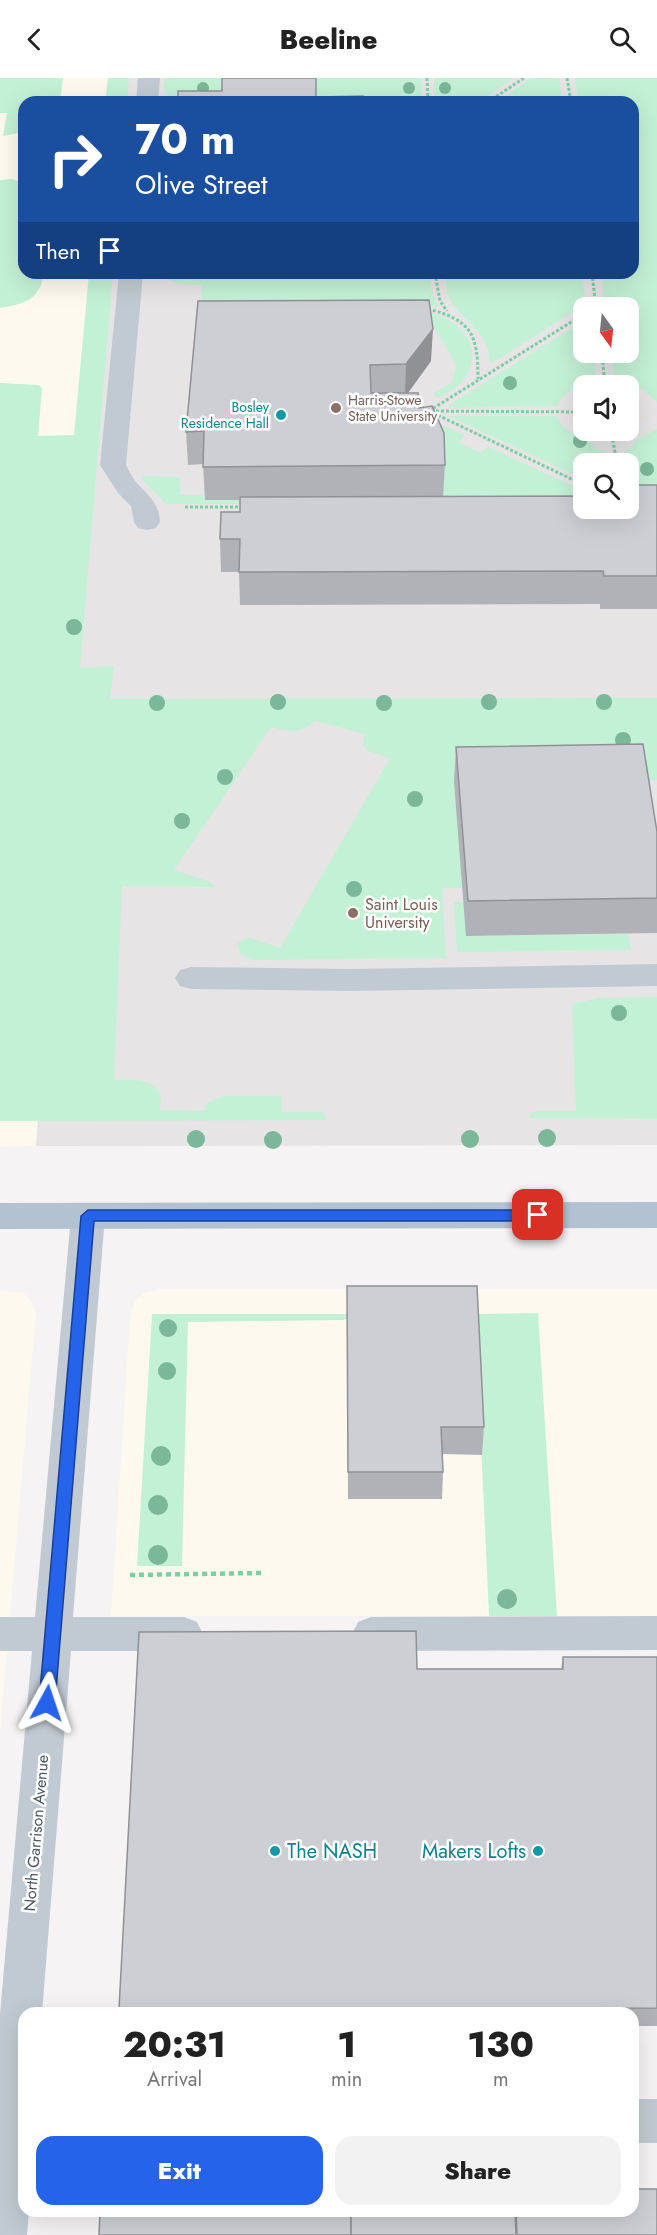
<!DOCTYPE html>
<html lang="en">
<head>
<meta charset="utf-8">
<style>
  :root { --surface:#fff; --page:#f2f2f2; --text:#222; --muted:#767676; --accent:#2563eb }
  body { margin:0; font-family:Jost,sans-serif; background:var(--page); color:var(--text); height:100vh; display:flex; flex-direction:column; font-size:22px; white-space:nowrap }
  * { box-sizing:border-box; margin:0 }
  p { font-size:20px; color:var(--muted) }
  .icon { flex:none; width:33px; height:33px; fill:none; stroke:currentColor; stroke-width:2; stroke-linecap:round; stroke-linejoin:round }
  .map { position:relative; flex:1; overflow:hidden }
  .side { position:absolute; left:18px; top:1929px; width:621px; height:210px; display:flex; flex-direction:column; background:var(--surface); border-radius:18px; box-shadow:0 6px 24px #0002 }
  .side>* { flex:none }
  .guide { position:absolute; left:18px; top:18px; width:621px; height:183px; border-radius:18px; box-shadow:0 6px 24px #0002; background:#1a4fa0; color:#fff; overflow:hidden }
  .needle { width:39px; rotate:165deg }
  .controls { position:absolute; left:573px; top:219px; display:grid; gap:12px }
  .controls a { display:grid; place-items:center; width:66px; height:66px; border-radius:12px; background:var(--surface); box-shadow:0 6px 24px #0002; font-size:30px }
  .pin { position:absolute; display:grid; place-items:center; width:51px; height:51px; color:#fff; margin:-26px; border-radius:12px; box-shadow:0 3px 9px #0006 }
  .me { position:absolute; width:66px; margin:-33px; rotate:5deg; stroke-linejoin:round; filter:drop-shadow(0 0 4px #0008) }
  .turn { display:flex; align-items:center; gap:21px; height:126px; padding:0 18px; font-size:27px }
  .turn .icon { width:78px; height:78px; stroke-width:2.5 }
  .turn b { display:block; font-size:42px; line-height:51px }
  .then { display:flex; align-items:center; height:57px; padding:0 18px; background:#0003; gap:12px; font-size:22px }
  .eta { display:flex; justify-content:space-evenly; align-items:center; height:102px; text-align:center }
  .eta b { font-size:36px; font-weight:800; line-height:42px }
  .cta { display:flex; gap:12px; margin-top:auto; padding:12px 18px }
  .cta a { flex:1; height:69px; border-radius:18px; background:var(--accent); color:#fff; font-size:24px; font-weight:800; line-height:69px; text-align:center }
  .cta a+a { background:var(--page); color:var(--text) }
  header { display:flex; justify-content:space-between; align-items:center; height:78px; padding:0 18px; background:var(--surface); font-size:27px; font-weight:800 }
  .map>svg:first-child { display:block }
  .commercial { fill:#fdf9ef }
  .education { fill:#e6e4e5; fill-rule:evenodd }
  .green { fill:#c3f1d5 }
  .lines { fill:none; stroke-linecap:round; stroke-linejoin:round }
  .path-far1 { stroke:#7ad0a6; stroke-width:3; stroke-dasharray:3 2; stroke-linecap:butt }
  .path { stroke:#7ad0a6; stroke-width:4.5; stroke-dasharray:5 4; stroke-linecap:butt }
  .minor { fill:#c1cad2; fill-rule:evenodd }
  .major { fill:#b3c2d1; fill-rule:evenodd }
  .tree { fill:#7bb799 }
  .wall { fill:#b0b2b7 }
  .shaded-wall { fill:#909195 }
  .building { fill:#cdcfd5; stroke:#909195; stroke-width:1.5 }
  .route { fill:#2563eb; stroke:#184099; stroke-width:1.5 }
  .education-dot { fill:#8d6e63; stroke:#fff; stroke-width:2 }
  .culture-dot { fill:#0f9aa8; stroke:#fff; stroke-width:2 }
  .labels { text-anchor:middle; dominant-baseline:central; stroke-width:5; stroke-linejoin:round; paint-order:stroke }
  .far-education-label { font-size:14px; fill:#785e54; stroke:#fff; text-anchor:start }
  .far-culture-label { font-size:14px; fill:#0d838f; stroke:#fff; text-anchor:end }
  .education-label { font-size:16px; fill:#785e54; stroke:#fff; text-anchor:start }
  .street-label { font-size:16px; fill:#4a5661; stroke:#fff }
  .near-culture-label { font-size:20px; fill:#0d838f; stroke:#fff; text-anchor:start }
</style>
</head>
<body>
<header><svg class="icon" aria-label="back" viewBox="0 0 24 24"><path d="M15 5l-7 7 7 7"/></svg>Beeline<svg class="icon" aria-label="search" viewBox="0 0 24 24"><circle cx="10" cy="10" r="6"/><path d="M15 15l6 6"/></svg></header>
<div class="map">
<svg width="657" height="2157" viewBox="0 0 657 2157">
  <rect width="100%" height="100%" fill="#f5f3f3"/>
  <g class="commercial">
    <polygon points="0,0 120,0 118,24 24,24 24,195 102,195 36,1068 0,1069"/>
    <polygon points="160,1211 657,1211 657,1538 111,1538 130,1239 135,1223 144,1215"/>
    <polygon points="0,1213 24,1215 33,1225 36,1235 0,1654"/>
  </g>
  <path class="education" d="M120,0H657V1067L36,1068L102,195H633V24H118ZM584,230H628V274H584ZM584,308H628V352H584ZM584,386H628V430H584Z"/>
  <g class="green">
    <polygon points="0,0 63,0 60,24 24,24 24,54 3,58 7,35 0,35"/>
    <polygon points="108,0 129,0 127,24 105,24"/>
    <path d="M164,0H421L422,24H180C166,20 163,15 164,0Z"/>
    <polygon points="434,0 514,0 480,24 435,24"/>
    <polygon points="531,0 559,0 562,24 497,24"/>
    <polygon points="575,0 657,0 657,324 643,311 615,304 611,275 628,274 628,230 605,229 601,195 633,195 633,24 578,24"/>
    <path d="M12,101L24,105V195H44C40,222 24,226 0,230V102Z"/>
    <path d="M89,195H113L80,590L114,588L110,621L657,620V702L454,704L463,810H442L446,880L253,882C243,878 238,876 238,865L248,859L280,870L390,680L368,673L363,667L364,656L315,643C300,656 289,654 271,649L174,792L211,804L215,809L122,808L114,1002C132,1002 150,999 161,1017L160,1032L204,1033L207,1025L223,1018H281L282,1034H323L327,1042L0,1043V305L39,307L42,311L38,358L74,357Z"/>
    <path d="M157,195H430L431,211L438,229L429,228L199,255L202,207C185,207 170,207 157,195Z"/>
    <path d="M445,195H582L586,226L492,285L489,283C490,254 464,245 451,223C446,215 446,205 445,195Z"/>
    <path d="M426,233C456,239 488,268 464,301C458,309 447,315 438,320L433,316L452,304L456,288C448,268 433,253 426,233Z"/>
    <path d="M583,243L584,274L593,275L597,304C580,308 564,312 557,328L449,330V327Z"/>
    <path d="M449,338H556C569,362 584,354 598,372L603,373L605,385L584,386L583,401Z"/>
    <polygon points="429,344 442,347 464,357 459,364 480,375 489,369 583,413 583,425 380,425"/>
    <polygon points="657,351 657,424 629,413 628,386 627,385 625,373 632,369 635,363"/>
    <path d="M142,398L180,399V417H204L205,422L366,420V426H165C159,415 146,409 142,398Z"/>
    <polygon points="454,824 464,824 467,858 628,856 631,872 457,874"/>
    <polygon points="657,919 657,1041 528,1040 535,1033 576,1033 572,926 599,920"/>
    <polygon points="538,1235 557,1538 489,1538 475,1236"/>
    <polygon points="152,1236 347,1236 347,1241 342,1242 188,1244 182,1488 137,1488"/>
  </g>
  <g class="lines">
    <g class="path-far1">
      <polyline points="427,0 428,24"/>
      <polyline points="567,0 571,24"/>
      <polyline points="488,24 524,0"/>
      <polyline points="435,195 440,223 447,233"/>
      <polyline points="592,195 596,230"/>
      <path d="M428,231C472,242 478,257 478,301"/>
      <polyline points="602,274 605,308"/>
      <polyline points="429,333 584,236"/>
      <polyline points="584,334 429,333 584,407"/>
      <polyline points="611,352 617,386"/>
      <polyline points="185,429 244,429"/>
    </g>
    <polyline class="path" points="130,1497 261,1495"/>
    <g class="minor">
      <polygon points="138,0 160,0 158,24 136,24"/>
      <path d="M119,195H143L126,387C129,393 132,399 136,404C148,418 159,424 160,444L156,450L147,452L138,450L134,444L131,428L118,415L100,387Z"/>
      <polygon points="657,886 657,908 350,913 191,911 180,908 175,900 180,892 191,889 350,891"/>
      <polygon points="88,1125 100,1129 105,1138 73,1539 184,1539 197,1544 203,1556 197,1568 184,1573 71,1573 42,1935 24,1935 24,2133 29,2133 27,2157 0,2157 0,1936 32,1573 0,1573 0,1539 35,1539 71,1138 76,1129"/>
      <polygon points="657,1538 657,1572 371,1573 358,1568 352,1556 358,1544 371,1539"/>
      <rect x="633" y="2021" width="24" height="44"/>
    </g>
    <polygon class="major" points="657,1124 657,1150 0,1151 0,1125"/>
  </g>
  <g class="tree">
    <circle cx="203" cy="10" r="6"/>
    <circle cx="409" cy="10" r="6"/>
    <circle cx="445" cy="10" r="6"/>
    <circle cx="510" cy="305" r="7"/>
    <circle cx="580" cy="363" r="7"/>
    <circle cx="647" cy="391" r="7"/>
    <circle cx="74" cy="549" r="8"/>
    <circle cx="278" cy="624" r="8"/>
    <circle cx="489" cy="624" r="8"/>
    <circle cx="604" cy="624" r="8"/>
    <circle cx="157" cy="625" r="8"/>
    <circle cx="384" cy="625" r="8"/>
    <circle cx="623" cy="662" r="8"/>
    <circle cx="225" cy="699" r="8"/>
    <circle cx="415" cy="721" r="8"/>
    <circle cx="182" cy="743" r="8"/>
    <circle cx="354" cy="811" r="8"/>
    <circle cx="619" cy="935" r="8"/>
    <circle cx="547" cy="1060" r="9"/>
    <circle cx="196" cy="1061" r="9"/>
    <circle cx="470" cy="1061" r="9"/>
    <circle cx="273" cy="1062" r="9"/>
    <circle cx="168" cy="1250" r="9"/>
    <circle cx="167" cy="1293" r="9"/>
    <circle cx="161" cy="1378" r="10"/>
    <circle cx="158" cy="1427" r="10"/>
    <circle cx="158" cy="1477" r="10"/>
    <circle cx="507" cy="1521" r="10"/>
  </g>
  <g class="wall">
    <polygon points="198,223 431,283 408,315 419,330 445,387 443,419 584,430 657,407 657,531 600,531 600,526 240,527 239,494 221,494 220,461 240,434 240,422 205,422 203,386 188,387 186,354"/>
    <polygon points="456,669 657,754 657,855 466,858 454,704"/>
    <polygon points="347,1208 484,1349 482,1377 442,1376 443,1394 442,1421 348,1421"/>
    <polygon points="563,1579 657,1579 657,1948 633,1948 633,1935 119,1935 119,1931 417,1591 561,1591"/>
  </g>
  <polygon class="shaded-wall" points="433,251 431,283 405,319 406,286"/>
  <g class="building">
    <polygon points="222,0 316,0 316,19 363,18 364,24 178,24 178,13 222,13"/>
    <polygon points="429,222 433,251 406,286 370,287 371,315 418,315 419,330 432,328 444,355 445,387 203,389 204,353 186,354 198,223"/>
    <polygon points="628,407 657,407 657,498 604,498 603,493 239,494 240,461 220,461 221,434 240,434 240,419 584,418 584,430 628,430"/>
    <polygon points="643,666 657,754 657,820 468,823 456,669"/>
    <polygon points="347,1208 477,1208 484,1349 441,1349 443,1394 348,1394"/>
    <polygon points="416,1553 417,1591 563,1591 563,1579 657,1579 657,1930 119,1931 139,1554"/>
    <polygon points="633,2111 657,2111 657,2157 517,2157 516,2133 633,2133"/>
    <polygon points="100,2133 351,2133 351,2157 99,2157"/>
    <polygon points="351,2133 515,2133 516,2157 351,2157"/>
  </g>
  <polygon class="route" points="88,1132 538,1132 545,1137 538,1143 94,1143 55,1625 53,1630 47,1632 41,1630 39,1625 81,1138"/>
  <g class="education-dot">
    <circle cx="336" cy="330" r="6"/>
    <circle cx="353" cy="835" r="6"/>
  </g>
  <g class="culture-dot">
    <circle cx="281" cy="337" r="6"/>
    <circle cx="275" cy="1773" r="6"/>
    <circle cx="538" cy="1773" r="6"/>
  </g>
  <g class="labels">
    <g class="far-education-label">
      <text x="348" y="322">Harris-Stowe<tspan x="348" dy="16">State University</tspan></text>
    </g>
    <g class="far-culture-label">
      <text x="269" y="329">Bosley<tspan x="269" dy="16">Residence Hall</tspan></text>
    </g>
    <g class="education-label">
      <text x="365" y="826">Saint Louis<tspan x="365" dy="18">University</tspan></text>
    </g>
    <g class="street-label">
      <text transform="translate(36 1755) rotate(-85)">North Garrison Avenue</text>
    </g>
    <g class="near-culture-label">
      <text x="287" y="1773">The NASH</text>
      <text x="526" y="1773" text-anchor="end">Makers Lofts</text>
    </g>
  </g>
</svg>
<div class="controls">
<a><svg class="needle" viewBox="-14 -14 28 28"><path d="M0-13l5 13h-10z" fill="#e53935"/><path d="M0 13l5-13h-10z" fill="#767676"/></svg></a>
<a><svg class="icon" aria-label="sound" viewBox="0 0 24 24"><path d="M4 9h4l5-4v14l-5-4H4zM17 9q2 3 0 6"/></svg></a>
<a><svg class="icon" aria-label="search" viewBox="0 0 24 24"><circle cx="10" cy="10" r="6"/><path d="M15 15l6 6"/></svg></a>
</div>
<div class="pin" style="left:538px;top:1137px;background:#d93025"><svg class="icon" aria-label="arrive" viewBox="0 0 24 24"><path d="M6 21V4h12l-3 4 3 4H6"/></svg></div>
<svg class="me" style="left:47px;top:1625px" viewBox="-20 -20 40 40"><path d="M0-17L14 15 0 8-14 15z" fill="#2563eb" stroke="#fff" stroke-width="4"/></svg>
<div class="guide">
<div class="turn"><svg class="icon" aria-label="right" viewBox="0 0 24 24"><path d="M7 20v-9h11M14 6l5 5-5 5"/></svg><div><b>70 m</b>Olive Street</div></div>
<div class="then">Then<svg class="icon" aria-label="arrive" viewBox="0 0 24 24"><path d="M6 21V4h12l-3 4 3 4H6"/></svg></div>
</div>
<section class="side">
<div class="eta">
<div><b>20:31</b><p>Arrival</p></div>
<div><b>1</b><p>min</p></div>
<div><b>130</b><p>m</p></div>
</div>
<div class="cta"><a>Exit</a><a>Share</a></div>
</section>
</div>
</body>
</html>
